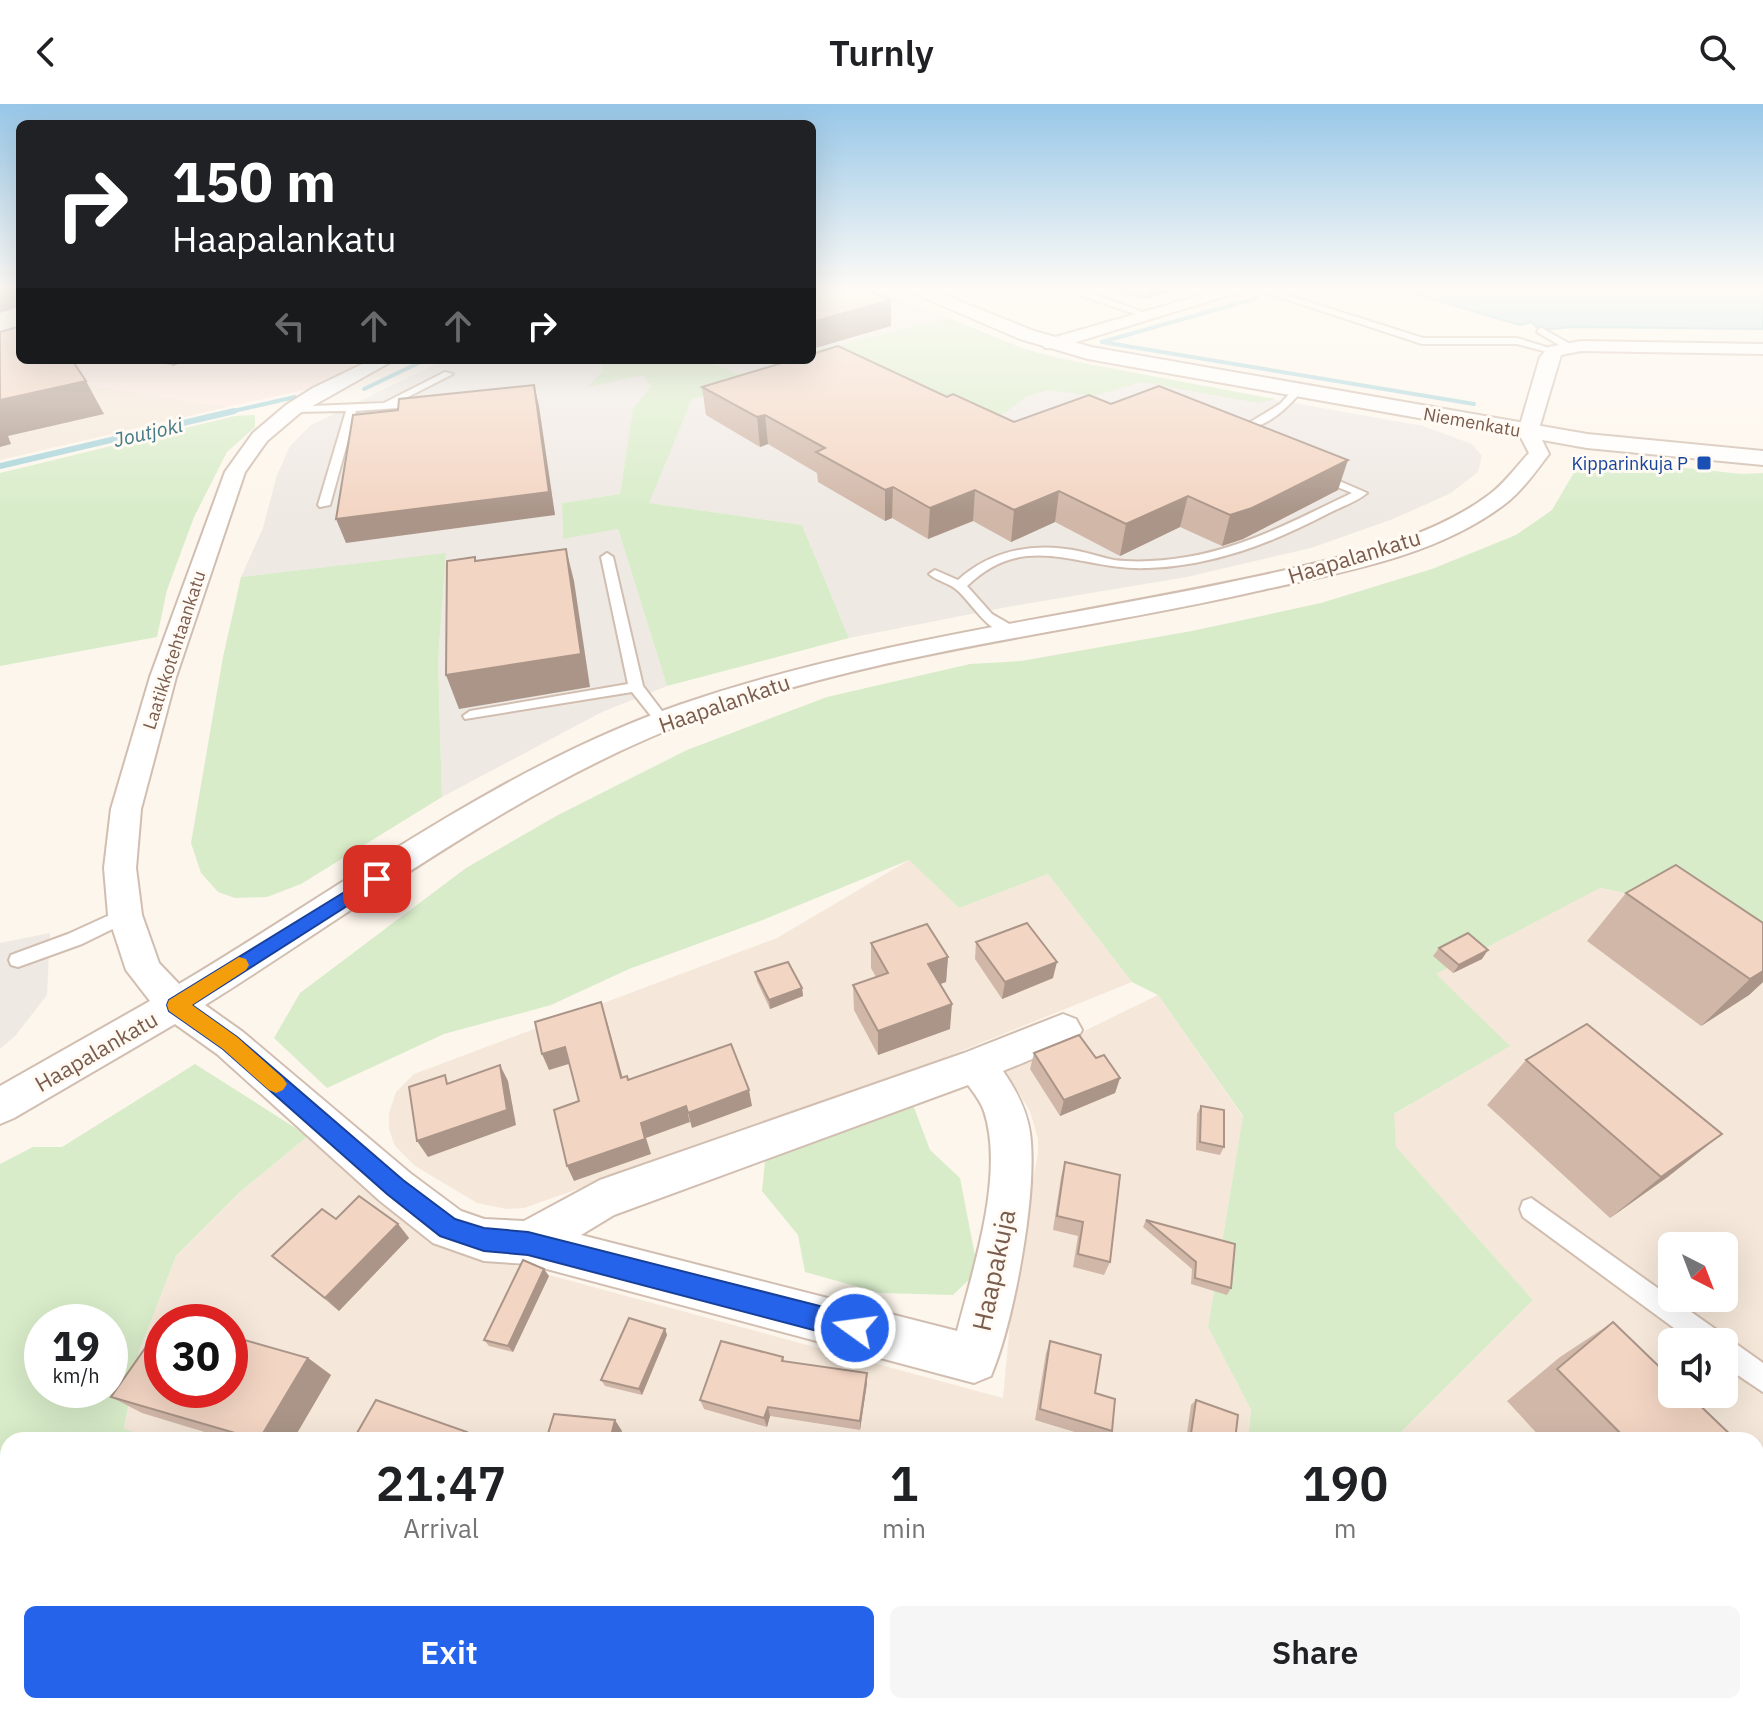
<!DOCTYPE html>
<html lang="en">
<head>
<meta charset="utf-8">
<style>
  :root { --surface:#fff; --page:#f6f6f6; --text:#202124; --muted:#757577; --accent:#2563eb }
  body { margin:0; font-family:"IBM Plex Sans",sans-serif; background:var(--page); color:var(--text); height:100vh; display:flex; flex-direction:column; font-size:30px; white-space:nowrap }
  * { box-sizing:border-box; margin:0 }
  p { font-size:26px; color:var(--muted) }
  .icon { flex:none; width:44px; height:44px; fill:none; stroke:currentColor; stroke-width:2; stroke-linecap:round; stroke-linejoin:round }
  .map { position:relative; flex:1; overflow:hidden }
  .panel { position:absolute; left:0px; top:1328px; width:1764px; height:282px; display:flex; flex-direction:column; background:var(--surface); border-radius:24px 24px 0 0; box-shadow:0 8px 32px #0002 }
  .panel>* { flex:none }
  .guide { position:absolute; left:16px; top:16px; width:800px; height:244px; border-radius:12px; box-shadow:0 8px 32px #0002; background:#202124; color:#fff; overflow:hidden }
  .needle { width:52px; rotate:138deg }
  .controls { position:absolute; left:1658px; top:1128px; display:grid; gap:16px }
  .controls a { display:grid; place-items:center; width:80px; height:80px; border-radius:12px; background:var(--surface); box-shadow:0 8px 32px #0002; font-size:40px }
  .speed { position:absolute; left:24px; top:1200px; display:flex; gap:16px; font-size:40px; font-weight:700; text-align:center }
  .speed>* { display:grid; place-content:center; width:104px; height:104px; border-radius:50%; background:var(--surface); box-shadow:0 8px 32px #0002; line-height:1 }
  .speed small { font-size:20px; font-weight:400 }
  .speed .limit { border:12px solid #d22; background:#fff; color:#111 }
  .pin { position:absolute; display:grid; place-items:center; width:68px; height:68px; color:#fff; margin:-34px; border-radius:16px; box-shadow:0 4px 12px #0006 }
  .me { position:absolute; width:88px; margin:-44px; rotate:284deg; stroke-linejoin:round; filter:drop-shadow(0 0 6px #0008) }
  .turn { display:flex; align-items:center; gap:28px; height:168px; padding:0 24px; font-size:36px }
  .turn .icon { width:104px; height:104px; stroke-width:2.5 }
  .turn b { display:block; font-size:56px; line-height:68px }
  .lanes { display:flex; align-items:center; height:76px; padding:0 24px; background:#0003; justify-content:center; gap:40px; direction:ltr }
  .lanes .off { opacity:.35 }
  .eta { display:flex; justify-content:space-evenly; align-items:center; height:136px; text-align:center }
  .eta b { font-size:48px; font-weight:600; line-height:56px }
  .primary-button { display:flex; gap:16px; margin-top:auto; padding:16px 24px }
  .primary-button a { flex:1; height:92px; border-radius:12px; background:var(--accent); color:#fff; font-size:32px; font-weight:600; line-height:92px; text-align:center }
  .primary-button a+a { background:var(--page); color:var(--text) }
  header { display:flex; justify-content:space-between; align-items:center; height:104px; padding:0 24px; background:var(--surface); font-size:36px; font-weight:600 }
  .map>svg:first-child { display:block }
  .residential { fill:#f5e8da; fill-rule:evenodd }
  .commercial { fill:#fde8e0 }
  .industrial { fill:#efe9e4 }
  .green { fill:#d8ecc9; fill-rule:evenodd }
  .water { fill:#bfe3e8; stroke:#a5d3da; stroke-width:2 }
  .lines { fill:none; stroke-linecap:round; stroke-linejoin:round }
  .stream-far1 { stroke:#a5d3da; stroke-width:4 }
  .stream { stroke:#a5d3da; stroke-width:6 }
  .service-casing { stroke:#d1beb0; stroke-width:4 }
  .minor-casing { stroke:#d1beb0; stroke-width:4 }
  .tertiary-casing { stroke:#d1beb0; stroke-width:4 }
  .service { fill:#fff; fill-rule:evenodd }
  .minor { fill:#fff; fill-rule:evenodd }
  .tertiary { fill:#fff; fill-rule:evenodd }
  .wall { fill:#d1b7a8 }
  .shaded-wall { fill:#aa9588 }
  .building { fill:#f3d5c3; stroke:#aa9588; stroke-width:2 }
  .route { fill:#2563eb; stroke:#184099; stroke-width:2 }
  .slow { fill:#f59e0b }
  .transit-dot { fill:#1a4fb4; stroke:#fffaf3; stroke-width:3 }
  .labels { text-anchor:middle; dominant-baseline:central; stroke-width:6; stroke-linejoin:round; paint-order:stroke }
  .far-street-label { font-size:18px; fill:#7a5c4d; stroke:#fffaf3 }
  .far-transit-label { font-size:18px; fill:#164399; stroke:#fffaf3; text-anchor:end }
  .far-water-label { font-size:20px; font-style:italic; fill:#437c86; stroke:#fffaf3 }
  .street-label { font-size:22px; fill:#7a5c4d; stroke:#fffaf3 }
  .near-street-label { font-size:26px; fill:#7a5c4d; stroke:#fffaf3 }
</style>
</head>
<body>
<header><svg class="icon" aria-label="back" viewBox="0 0 24 24"><path d="M15 5l-7 7 7 7"/></svg>Turnly<svg class="icon" aria-label="search" viewBox="0 0 24 24"><circle cx="10" cy="10" r="6"/><path d="M15 15l6 6"/></svg></header>
<div class="map">
<svg width="1763" height="1609" viewBox="0 0 1763 1609">
  <rect width="100%" height="100%" fill="#fdf6ec"/>
  <g class="residential">
    <polygon points="75,279 227,303 0,356 0,299"/>
    <polygon points="909,756 959,804 1048,770 1132,878 887,977 524,1104 507,1105 477,1099 415,1062 395,1042 389,1025 389,1009 396,988 414,970 777,834"/>
    <path d="M1599,784L1654,795L1763,870V1609H1587L1581,1602H1756V1336H1393L1533,1196L1396,1044L1393,1011L1509,942L1435,870ZM1672,1142H1724V1194H1672ZM1672,1238H1724V1290H1672Z"/>
    <path d="M1158,891L1243,1013L1208,1223L1251,1306L1248,1336H150L124,1325L139,1248L176,1152L240,1088L308,1032L431,1139L1003,1294L1012,1196L1038,1049V1035L1030,1007L1004,966ZM162,1218H230V1286H162Z"/>
  </g>
  <polygon class="commercial" points="20,256 374,256 316,283 227,303 75,279"/>
  <g class="industrial">
    <polygon points="812,183 872,183 948,214 812,253"/>
    <polygon points="966,222 1024,245 1114,267 1423,322 1472,340 1482,352 1478,368 1451,389 1393,415 1311,444 1187,473 1007,503 849,534 802,421 648,399 692,295"/>
    <polygon points="444,256 620,256 643,271 651,282 633,306 620,390 562,399 563,434 618,425 667,582 602,608 442,693 438,557 446,450 241,473 263,424 277,371 290,342 311,321"/>
    <polygon points="705,256 802,256 739,270"/>
    <polygon points="50,829 47,891 16,931 0,945 0,839"/>
  </g>
  <g class="green">
    <polygon points="948,214 1024,245 1061,255 1275,295 1258,299 1141,278 1094,292 1048,286 1027,292 984,325 788,271 692,295 649,399 802,421 849,534 667,582 618,425 563,435 562,399 620,390 633,305 651,282 643,271 587,283 602,268 604,256 705,256 739,270 812,256 812,248"/>
    <polygon points="255,311 255,323 227,348 194,413 167,486 157,533 0,562 0,369 235,312"/>
    <polygon points="1630,358 1742,370 1763,369 1763,870 1654,795 1600,784 1436,870 1510,942 1394,1010 1396,1043 1533,1196 1393,1336 1248,1336 1251,1306 1208,1223 1243,1012 1158,891 1132,878 1048,770 959,804 909,756 760,817 629,865 551,901 444,930 327,984 274,934 300,889 466,764 558,711 687,646 827,593 970,560 1021,557 1192,527 1321,499 1432,465 1516,431 1552,406 1576,365 1593,359"/>
    <polygon points="446,449 438,557 442,693 301,780 267,793 235,794 218,788 201,769 191,739 223,553 241,473"/>
    <path d="M195,960L308,1032L240,1088L176,1152L139,1248L124,1324L150,1336H8V1602H1581L1587,1609H0V1060L33,1043H62ZM42,1218H110V1286H42Z"/>
    <polygon points="912,998 930,1046 960,1074 978,1167 953,1191 880,1189 805,1168 798,1131 762,1087 765,1057"/>
  </g>
  <polygon class="water" points="1407,183 1763,183 1763,225 1571,223 1540,226 1531,218 1520,221 1411,189"/>
  <g class="lines">
    <g class="stream-far1">
      <polyline points="1257,194 1102,238 1474,300"/>
      <polyline points="364,285 425,256"/>
      <polyline points="225,309 295,293"/>
    </g>
    <polyline class="stream" points="0,362 234,307"/>
    <g class="service-casing">
      <g id="service">
        <polygon points="1249,183 1262,183 1423,234 1517,234 1559,247 1555,250 1517,240 1422,240"/>
        <polygon points="1082,188 1088,188 1151,211 1144,213 1082,192"/>
        <polygon points="1540,223 1572,241 1573,243 1566,245 1537,228"/>
        <polygon points="445,268 453,270 398,298 421,297 426,300 424,302 356,307 330,401 320,403 318,401 346,307 293,308 289,307 289,303 384,299"/>
        <path d="M1293,286L1301,288C1289,302 1268,323 1249,323V319L1280,300Z"/>
        <path d="M1313,369H1321L1367,389C1356,398 1341,403 1329,409C1272,439 1213,462 1148,464C1080,467 1027,424 967,482L992,510L1018,525V531C990,534 974,501 957,486C949,479 937,477 929,470L935,466L958,476C991,446 1035,438 1078,447C1090,449 1102,454 1114,456C1138,459 1163,457 1187,453C1247,443 1297,415 1352,389L1313,373Z"/>
        <polygon points="607,449 613,453 643,582 671,619 669,622 659,622 632,588 465,615 463,612 470,607 628,580 601,453"/>
        <polygon points="125,804 134,811 131,816 82,840 18,863 11,861 9,856 11,851 68,830"/>
        <polygon points="1531,1094 1763,1259 1763,1288 1724,1262 1724,1238 1693,1238 1523,1113 1520,1105 1523,1097"/>
      </g>
    </g>
    <g class="minor-casing">
      <g id="minor">
        <polygon points="1230,183 1255,183 1057,244 1045,244 1043,240 1045,236"/>
        <path d="M1581,237L1763,240V250L1581,247L1561,251L1538,328L1549,350C1536,367 1522,387 1505,400C1437,452 1343,468 1262,486C1075,529 878,547 698,614C519,681 365,801 205,901L243,928L410,1069L461,1107L484,1115L524,1117L600,1076L964,949L1063,910L1076,915L1082,926L1076,937L1003,967C1016,986 1027,1006 1030,1029C1038,1088 1014,1217 991,1272L974,1279L528,1160L484,1157L433,1139L380,1097L217,950L175,920L14,1014L0,1020V982L150,897L126,866L108,811L104,764L111,705L150,573L225,368L253,329L286,301L313,284L371,256H394L300,309L267,337L245,368L176,573L141,705L136,764L142,811L159,859L179,880C342,783 499,664 679,601C875,533 1085,512 1286,466C1355,450 1432,434 1490,390C1505,379 1516,363 1529,349L1518,328L1540,253L1549,243ZM968,981C974,989 981,998 984,1007C1005,1070 973,1165 957,1227L581,1131L614,1111Z"/>
      </g>
    </g>
    <g class="tertiary-casing">
      <polygon id="tertiary" points="899,183 925,183 1034,227 1091,243 1587,330 1763,347 1763,361 1587,344 1088,255 1020,235"/>
    </g>
    <use href="#service" class="service"/>
    <use href="#minor" class="minor"/>
    <use href="#tertiary" class="tertiary"/>
  </g>
  <g class="wall">
    <polygon points="1101,183 1183,183 1147,195 1127,192"/>
    <polygon points="148,256 188,256 173,262"/>
    <polygon points="317,256 365,256 355,260 343,257 336,260"/>
    <polygon points="702,283 947,293 1014,318 1111,300 1338,386 1243,435 1222,442 1180,423 1120,452 1055,418 1011,438 973,417 928,435 892,414 885,417 818,378 817,369 768,340 760,343 706,311"/>
    <polygon points="1626,789 1763,819 1763,878 1749,891 1701,922 1587,837"/>
    <polygon points="976,838 1053,874 1002,895 975,855"/>
    <polygon points="871,839 948,853 946,878 940,880 950,925 878,951 854,906 853,881 876,873 871,864"/>
    <polygon points="1439,844 1482,855 1453,869 1433,852"/>
    <polygon points="755,868 802,884 803,892 770,905 757,877"/>
    <polygon points="1034,949 1096,954 1120,974 1115,989 1060,1012 1030,965"/>
    <polygon points="1526,956 1669,1072 1610,1114 1487,1001"/>
    <polygon points="1201,1002 1224,1043 1220,1051 1196,1046 1197,1010"/>
    <polygon points="1065,1058 1110,1158 1104,1171 1073,1163 1078,1132 1053,1126 1061,1073"/>
    <polygon points="1146,1116 1231,1184 1227,1191 1191,1180 1192,1165 1143,1123"/>
    <polygon points="398,1120 409,1134 339,1207 272,1152"/>
    <polygon points="549,1172 513,1248 489,1242 484,1236"/>
    <polygon points="1613,1218 1736,1336 1543,1336 1507,1297 1560,1253"/>
    <polygon points="665,1225 667,1231 642,1291 605,1282 601,1276"/>
    <polygon points="1050,1237 1112,1327 1106,1336 1101,1336 1035,1316 1046,1249"/>
    <polygon points="783,1253 784,1257 867,1279 860,1326 770,1312 767,1323 704,1305 700,1296"/>
    <polygon points="308,1254 331,1271 293,1336 231,1336 142,1309 111,1293"/>
    <polygon points="1196,1296 1235,1336 1186,1336 1191,1301"/>
    <polygon points="1756,1355 1763,1361 1763,1547 1756,1540"/>
    <polygon points="1166,1602 1215,1602 1214,1609 1166,1609"/>
  </g>
  <g class="shaded-wall">
    <polygon points="0,183 20,183 20,202 0,209"/>
    <polygon points="1149,183 1183,183 1147,195"/>
    <polygon points="891,196 891,222 812,245 812,218"/>
    <polygon points="170,256 188,256 173,262"/>
    <polygon points="335,256 342,256 343,257 336,260"/>
    <polygon points="354,256 365,256 355,260"/>
    <polygon points="86,277 104,310 8,332 11,340 0,343 0,296"/>
    <polygon points="534,281 539,302 555,411 346,439 336,415"/>
    <polygon points="765,311 768,340 760,343 757,313"/>
    <polygon points="1348,356 1338,386 1243,435 1222,442 1230,411"/>
    <polygon points="893,383 892,414 885,417 885,386"/>
    <polygon points="975,386 973,417 928,435 930,404"/>
    <polygon points="1059,387 1055,418 1011,438 1014,406"/>
    <polygon points="1188,392 1180,423 1120,452 1126,420"/>
    <polygon points="566,445 574,477 590,583 459,605 446,571"/>
    <polygon points="1488,846 1482,855 1453,869 1459,861"/>
    <polygon points="948,853 946,878 926,885 928,860"/>
    <polygon points="1057,858 1053,874 1002,895 1005,878"/>
    <polygon points="1763,867 1763,878 1749,891 1701,922 1750,875"/>
    <polygon points="802,884 803,892 770,905 769,896"/>
    <polygon points="601,898 606,914 627,989 621,974"/>
    <polygon points="952,900 950,925 878,951 878,927"/>
    <polygon points="565,943 572,959 549,966 542,950"/>
    <polygon points="500,961 508,977 516,1021 428,1053 417,1037"/>
    <polygon points="1120,974 1115,989 1060,1012 1064,996"/>
    <polygon points="749,986 752,1002 692,1024 688,1009"/>
    <polygon points="686,1002 690,1018 646,1034 651,1050 574,1077 567,1062 641,1019"/>
    <polygon points="1722,1030 1669,1072 1610,1114 1661,1073"/>
    <polygon points="398,1120 409,1134 339,1207 325,1194"/>
    <polygon points="544,1165 549,1172 513,1248 508,1242"/>
    <polygon points="665,1225 667,1231 642,1291 639,1285"/>
    <polygon points="308,1254 331,1271 293,1336 259,1336"/>
    <polygon points="867,1269 867,1279 860,1326 860,1317"/>
    <polygon points="768,1303 770,1312 767,1323 764,1314"/>
    <polygon points="615,1316 622,1327 620,1336 610,1336"/>
    <polygon points="467,1328 476,1336 463,1336"/>
  </g>
  <g class="building">
    <polygon points="812,183 859,183 891,196 812,218"/>
    <polygon points="20,222 20,256 72,256 86,277 0,296 0,228"/>
    <polygon points="838,242 947,293 953,290 1014,318 1089,291 1111,300 1159,282 1348,356 1252,404 1230,411 1188,392 1126,420 1059,387 1014,406 975,386 930,404 893,383 885,386 816,348 825,344 765,311 757,313 702,283 792,256 812,256 812,250"/>
    <polygon points="534,281 549,388 336,415 353,311 398,306 399,295"/>
    <polygon points="566,445 581,550 446,571 447,457 475,453 475,457"/>
    <polygon points="1676,761 1763,819 1763,867 1750,875 1626,789"/>
    <polygon points="1027,819 1057,858 1005,878 976,838"/>
    <polygon points="927,820 948,853 928,860 952,900 878,927 853,881 888,869 871,839"/>
    <polygon points="1468,829 1488,846 1459,861 1439,844"/>
    <polygon points="788,858 802,884 769,896 755,868"/>
    <polygon points="601,898 621,974 627,972 628,976 731,940 749,986 688,1009 686,1002 641,1019 645,1035 567,1062 554,1006 579,997 565,943 542,950 535,918"/>
    <polygon points="1587,920 1722,1030 1661,1073 1526,956"/>
    <polygon points="1079,931 1096,954 1104,951 1120,974 1064,996 1034,949"/>
    <polygon points="500,961 507,1006 417,1037 409,983 445,971 447,980"/>
    <polygon points="1201,1002 1224,1006 1224,1043 1200,1038"/>
    <polygon points="1065,1058 1120,1071 1110,1158 1078,1150 1083,1118 1057,1112"/>
    <polygon points="359,1092 398,1120 325,1194 272,1152 322,1105 336,1115"/>
    <polygon points="1146,1116 1235,1140 1231,1184 1195,1174 1196,1158"/>
    <polygon points="523,1156 544,1165 508,1242 484,1236"/>
    <polygon points="167,1214 181,1218 164,1218"/>
    <polygon points="629,1214 665,1225 639,1285 601,1276"/>
    <polygon points="1613,1218 1672,1275 1672,1290 1688,1290 1736,1336 1627,1336 1557,1265"/>
    <polygon points="162,1220 162,1286 230,1286 230,1232 308,1254 259,1336 111,1293"/>
    <polygon points="721,1237 783,1253 782,1257 867,1269 860,1317 768,1303 764,1314 700,1296"/>
    <polygon points="1050,1237 1101,1251 1095,1289 1115,1295 1112,1327 1040,1305"/>
    <polygon points="376,1296 467,1328 463,1336 353,1336"/>
    <polygon points="1196,1296 1238,1311 1235,1336 1190,1336"/>
    <polygon points="554,1310 615,1316 610,1336 546,1336"/>
    <polygon points="1756,1355 1763,1361 1763,1474 1756,1467"/>
    <polygon points="1171,1602 1215,1602 1214,1609 1170,1609"/>
  </g>
  <linearGradient id="sky" x2="0" y2="1"><stop stop-color="#97c7e8"/><stop offset="0.45" stop-color="#fefbf6"/><stop offset="1" stop-color="#fefbf6" stop-opacity="0"/></linearGradient>
  <rect width="1763" height="409" fill="url(#sky)"/>
  <polygon class="route" points="377,768 383,770 386,775 383,779 192,901 237,933 403,1076 455,1115 484,1124 528,1128 855,1211 864,1215 868,1224 864,1233 855,1237 528,1151 484,1147 440,1132 387,1090 223,945 169,907 167,901 169,896"/>
  <polygon class="slow" points="239,853 246,855 249,861 246,866 192,901 237,933 283,974 287,980 283,986 276,989 269,986 223,945 169,907 167,901 169,896"/>
  <rect class="transit-dot" x="1696" y="351" width="16" height="16" rx="4"/>
  <g class="labels">
    <g class="far-street-label">
      <text transform="translate(1472 318) rotate(10)">Niemenkatu</text>
      <text transform="translate(174 546) rotate(-72)">Laatikkotehtaankatu</text>
    </g>
    <g class="far-transit-label">
      <text x="1688" y="359">Kipparinkuja P</text>
    </g>
    <g class="far-water-label">
      <text transform="translate(148 328) rotate(-13)">Joutjoki</text>
    </g>
    <g class="street-label">
      <text transform="translate(1354 452) rotate(-17)">Haapalankatu</text>
      <text transform="translate(724 599) rotate(-19)">Haapalankatu</text>
      <text transform="translate(96 947) rotate(-30)">Haapalankatu</text>
    </g>
    <g class="near-street-label">
      <text transform="translate(993 1166) rotate(-78)">Haapakuja</text>
    </g>
  </g>
</svg>
<div class="controls">
<a><svg class="needle" viewBox="-14 -14 28 28"><path d="M0-13l5 13h-10z" fill="#e53935"/><path d="M0 13l5-13h-10z" fill="#757577"/></svg></a>
<a><svg class="icon" aria-label="sound" viewBox="0 0 24 24"><path d="M4 9h4l5-4v14l-5-4H4zM17 9q2 3 0 6"/></svg></a>
</div>
<div class="speed"><div>19<small>km/h</small></div><div class="limit">30</div></div>
<div class="pin" style="left:377px;top:775px;background:#d93025"><svg class="icon" aria-label="arrive" viewBox="0 0 24 24"><path d="M6 21V4h12l-3 4 3 4H6"/></svg></div>
<svg class="me" style="left:855px;top:1224px" viewBox="-20 -20 40 40"><circle r="17" fill="#2563eb" stroke="#fff" stroke-width="3"/><path d="M0-11L8 9 0 5-8 9z" fill="#fff"/></svg>
<div class="guide">
<div class="turn"><svg class="icon" aria-label="right" viewBox="0 0 24 24"><path d="M7 20v-9h11M14 6l5 5-5 5"/></svg><div><b>150 m</b>Haapalankatu</div></div>
<div class="lanes"><svg class="icon off" aria-label="left" viewBox="0 0 24 24"><path d="M17 20v-9H6M10 6l-5 5 5 5"/></svg><svg class="icon off" aria-label="ahead" viewBox="0 0 24 24"><path d="M12 20V5M6 11l6-6 6 6"/></svg><svg class="icon off" aria-label="ahead" viewBox="0 0 24 24"><path d="M12 20V5M6 11l6-6 6 6"/></svg><svg class="icon" aria-label="right" viewBox="0 0 24 24"><path d="M7 20v-9h11M14 6l5 5-5 5"/></svg></div>
</div>
<section class="panel">
<div class="eta">
<div><b>21:47</b><p>Arrival</p></div>
<div><b>1</b><p>min</p></div>
<div><b>190</b><p>m</p></div>
</div>
<div class="primary-button"><a>Exit</a><a>Share</a></div>
</section>
</div>
</body>
</html>
